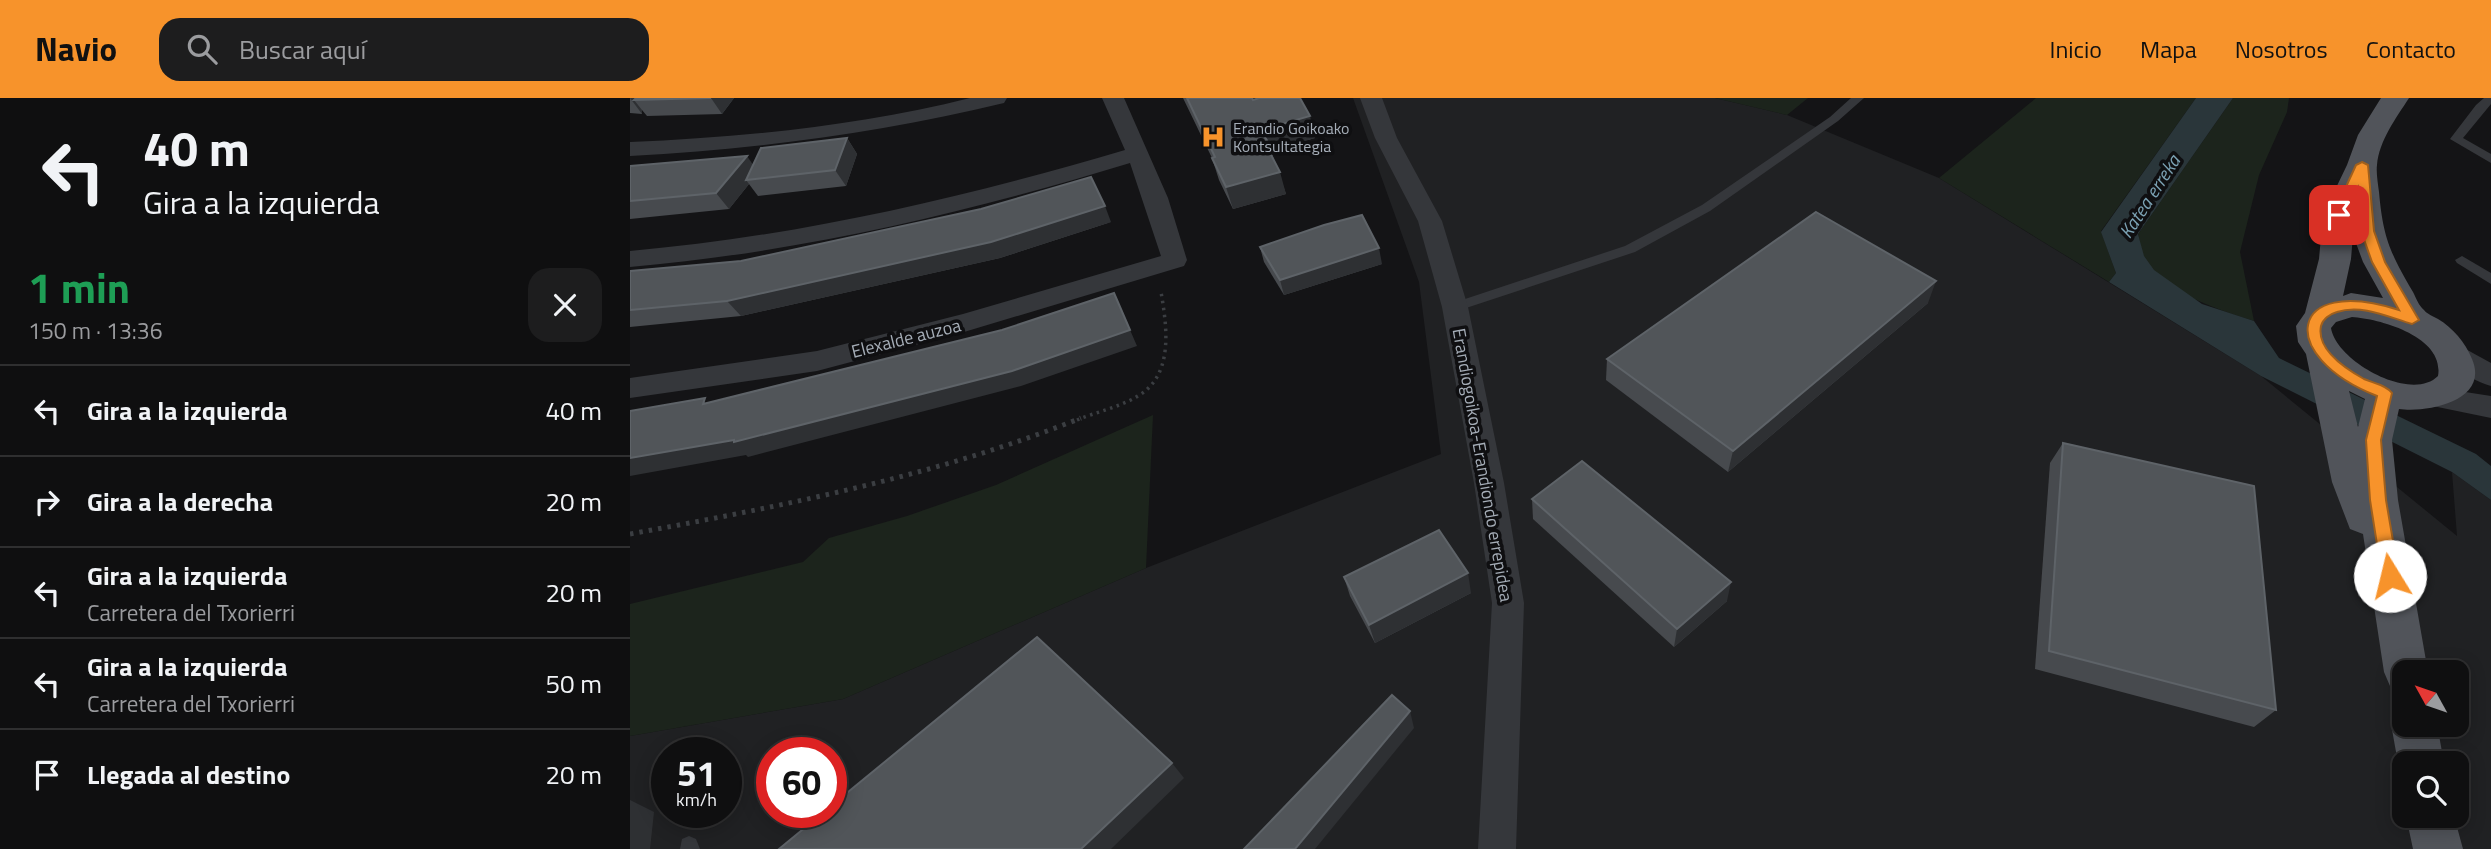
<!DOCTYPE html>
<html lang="es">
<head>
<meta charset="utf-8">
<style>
  :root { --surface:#0f0f10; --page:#1d1d1e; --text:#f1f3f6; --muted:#9b9c9f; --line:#2f2f30; --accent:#f7932b }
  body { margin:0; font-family:"Titillium Web",sans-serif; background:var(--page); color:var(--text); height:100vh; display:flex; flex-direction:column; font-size:26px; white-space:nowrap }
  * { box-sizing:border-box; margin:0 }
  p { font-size:23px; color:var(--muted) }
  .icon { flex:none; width:38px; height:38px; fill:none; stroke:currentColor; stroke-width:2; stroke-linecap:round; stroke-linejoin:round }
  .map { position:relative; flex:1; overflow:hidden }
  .sheet { display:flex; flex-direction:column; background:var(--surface); width:630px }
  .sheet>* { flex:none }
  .hud { background:#0f0f10; color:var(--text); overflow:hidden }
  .needle { width:46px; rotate:310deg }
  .tools { position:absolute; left:1762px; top:562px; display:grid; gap:14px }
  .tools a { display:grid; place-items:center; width:77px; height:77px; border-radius:14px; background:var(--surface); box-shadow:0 4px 18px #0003,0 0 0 2px var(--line); font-size:35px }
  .speed { position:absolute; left:21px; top:639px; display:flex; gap:14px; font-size:35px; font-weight:700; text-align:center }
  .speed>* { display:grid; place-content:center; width:91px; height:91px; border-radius:50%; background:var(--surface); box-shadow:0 4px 18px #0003,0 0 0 2px var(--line); line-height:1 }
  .speed small { font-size:18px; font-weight:400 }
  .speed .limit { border:10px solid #d22; background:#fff; color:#111 }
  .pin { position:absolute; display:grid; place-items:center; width:60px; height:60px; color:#fff; margin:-30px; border-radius:14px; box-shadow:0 4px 10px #0006 }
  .me { position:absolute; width:77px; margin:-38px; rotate:351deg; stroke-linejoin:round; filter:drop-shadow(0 0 5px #0008) }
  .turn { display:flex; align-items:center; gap:24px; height:147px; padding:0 28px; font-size:32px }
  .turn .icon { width:91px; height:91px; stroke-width:2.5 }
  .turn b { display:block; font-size:49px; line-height:60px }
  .round { display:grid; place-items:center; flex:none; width:74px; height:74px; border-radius:21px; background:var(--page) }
  .headline { display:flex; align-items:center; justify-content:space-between; height:119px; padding:0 28px }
  h1 { font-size:42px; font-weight:700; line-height:52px; color:#1e9e55 }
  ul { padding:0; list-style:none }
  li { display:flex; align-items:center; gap:21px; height:91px; padding:0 28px; border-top:2px solid var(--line) }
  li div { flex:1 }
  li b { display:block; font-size:26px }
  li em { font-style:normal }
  header { display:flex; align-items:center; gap:42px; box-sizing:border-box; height:98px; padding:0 35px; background:var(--accent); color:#111 }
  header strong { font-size:33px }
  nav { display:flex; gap:38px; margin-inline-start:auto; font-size:24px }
  .search { width:490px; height:63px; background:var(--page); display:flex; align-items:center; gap:18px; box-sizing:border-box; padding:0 24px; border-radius:21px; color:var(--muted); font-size:26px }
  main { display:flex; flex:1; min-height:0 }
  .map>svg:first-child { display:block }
  .built { fill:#202123; fill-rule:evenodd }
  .green { fill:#1c241c }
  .water { fill:#2a363a }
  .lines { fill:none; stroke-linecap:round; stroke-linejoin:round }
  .path-far1 { stroke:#3b3e42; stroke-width:3.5; stroke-dasharray:2.5 4.5; stroke-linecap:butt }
  .path { stroke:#3b3e42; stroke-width:5; stroke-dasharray:3.5 6; stroke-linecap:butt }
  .service { fill:#35373b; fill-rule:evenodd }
  .minor { fill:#35373b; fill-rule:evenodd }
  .primary { fill:#51545a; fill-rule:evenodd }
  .wall { fill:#474a4e }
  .shaded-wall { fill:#2e3033 }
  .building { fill:#515559; stroke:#5e6368; stroke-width:2 }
  .route { fill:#f7932b; stroke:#a1601c; stroke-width:2 }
  .labels { text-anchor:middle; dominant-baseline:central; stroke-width:7; stroke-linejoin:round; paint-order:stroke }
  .far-poi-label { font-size:16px; fill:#a5adb7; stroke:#0f0f11; text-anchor:start }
  .street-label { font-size:18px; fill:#a5adb7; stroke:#0f0f11 }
  .water-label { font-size:19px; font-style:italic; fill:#7ba1b3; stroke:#0f0f11 }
</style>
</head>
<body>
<header>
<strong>Navio</strong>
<div class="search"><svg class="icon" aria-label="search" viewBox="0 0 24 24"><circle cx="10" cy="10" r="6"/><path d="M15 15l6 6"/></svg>Buscar aquí</div>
<nav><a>Inicio</a><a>Mapa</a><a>Nosotros</a><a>Contacto</a></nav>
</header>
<main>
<section class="sheet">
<div class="hud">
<div class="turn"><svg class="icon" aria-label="left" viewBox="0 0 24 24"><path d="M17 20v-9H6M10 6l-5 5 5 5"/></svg><div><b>40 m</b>Gira a la izquierda</div></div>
</div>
<div class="headline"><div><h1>1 min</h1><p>150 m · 13:36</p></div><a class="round"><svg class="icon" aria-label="close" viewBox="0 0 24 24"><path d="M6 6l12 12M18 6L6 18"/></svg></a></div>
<ul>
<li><svg class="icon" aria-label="left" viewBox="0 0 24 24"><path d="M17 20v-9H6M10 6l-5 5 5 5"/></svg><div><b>Gira a la izquierda</b></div><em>40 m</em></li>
<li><svg class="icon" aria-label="right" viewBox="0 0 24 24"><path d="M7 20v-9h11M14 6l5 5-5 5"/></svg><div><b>Gira a la derecha</b></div><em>20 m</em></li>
<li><svg class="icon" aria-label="left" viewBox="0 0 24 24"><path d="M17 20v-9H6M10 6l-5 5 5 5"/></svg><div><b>Gira a la izquierda</b><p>Carretera del Txorierri</p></div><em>20 m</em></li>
<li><svg class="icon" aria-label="left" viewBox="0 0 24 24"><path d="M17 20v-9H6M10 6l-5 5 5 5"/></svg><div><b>Gira a la izquierda</b><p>Carretera del Txorierri</p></div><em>50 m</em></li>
<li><svg class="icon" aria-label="arrive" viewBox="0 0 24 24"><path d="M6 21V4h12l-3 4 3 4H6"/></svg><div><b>Llegada al destino</b></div><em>20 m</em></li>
</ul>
</section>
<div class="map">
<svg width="1861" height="751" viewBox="0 0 1861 751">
  <rect width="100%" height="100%" fill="#141416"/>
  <path class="built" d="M723,0H1085L1157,17L1309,80L1631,278L1827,438L1822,374L1861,402V751H0V638L213,601L516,470L811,356L789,184ZM1774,574H1827V626H1774ZM37,654H96V714H37ZM142,654H201V714H142ZM1774,665H1827V718H1774Z"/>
  <g class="green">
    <polygon points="1085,0 1178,0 1157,17"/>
    <polygon points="1406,0 1566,0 1471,133 1486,175 1479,184 1309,80"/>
    <path d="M1603,0H1659L1657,14L1629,77L1610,154L1624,223C1589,212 1531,194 1513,158C1511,151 1510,143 1508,136Z"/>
    <polygon points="523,317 516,470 213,601 0,638 0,506 173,464 199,440 277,418 366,387"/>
  </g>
  <polygon class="water" points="1566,0 1603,0 1508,136 1514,158 1524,172 1572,206 1624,223 1649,260 1846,356 1861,368 1861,402 1822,374 1631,278 1479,184 1486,175 1471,134"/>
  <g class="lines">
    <path class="path-far1" d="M447,322C466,314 490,309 508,298C544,277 537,229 531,194"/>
    <path class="path" d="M0,436C153,408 306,378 451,320"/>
    <g class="service">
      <polygon points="1221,0 1234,0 1208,23 1080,113 1005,154 830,212 825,214 818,209 820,206 995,148 1072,107 1200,19"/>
      <polygon points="1854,0 1861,0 1861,6 1833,40 1861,56 1861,65 1820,41 1846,7"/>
      <polygon points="1832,158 1861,175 1861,186 1827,165 1825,162"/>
      <polygon points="59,738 66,741 70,751 50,751 52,741"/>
    </g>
    <g class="minor">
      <path d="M340,0H377L374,5C250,35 127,51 0,58V44C114,39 229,28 340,0Z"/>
      <path d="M472,0H494L538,100L557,162L554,168L334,234L187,273L0,300V280L187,253L333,216L531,158L500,65C336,115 171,154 0,169V153C169,138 332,100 495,52Z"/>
      <polygon points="730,0 752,0 767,40 812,123 838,209 874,385 894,505 886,751 848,751 862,505 844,385 812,209 788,123 745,40"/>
      <path d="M1821,243L1861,265V288C1844,283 1816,268 1807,253L1811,246Z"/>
      <polygon points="1803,289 1861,298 1861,320 1793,306 1789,299 1793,292"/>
    </g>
    <g class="primary">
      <path d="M1751,0H1779C1766,20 1749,43 1747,67C1746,75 1748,86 1749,94C1753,139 1760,155 1783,194C1786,200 1789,208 1794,212C1797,216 1803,218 1808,221C1823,230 1835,244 1842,261C1860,303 1797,315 1769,311L1762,342L1768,402L1798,574H1774V593L1760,588L1754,574L1733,436L1720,431L1702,384L1676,256L1668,244L1666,228L1675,215L1689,161L1693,117L1717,67L1728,37ZM1723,137L1733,164L1753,200L1721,195L1713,198L1721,161ZM1722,219C1751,221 1815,239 1808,278C1781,305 1706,263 1701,230L1706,224ZM1719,293L1735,301L1728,329Z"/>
      <polygon points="1774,608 1774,626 1807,626 1814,665 1774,665 1774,681 1768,665 1761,626 1768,611"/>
      <polygon points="1776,718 1824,718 1833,751 1783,751"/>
    </g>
  </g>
  <g class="wall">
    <polygon points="0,0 104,0 92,16 17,18 12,12 12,16 0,15"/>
    <polygon points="553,0 622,0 685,40 641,53 656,96 603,111 589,82 582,60"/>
    <polygon points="217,40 227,56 216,88 128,98 119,86 99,111 0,121 0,68 123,67"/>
    <polygon points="481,124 370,160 111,218 0,229 0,174 111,163"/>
    <polygon points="630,149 752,166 654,197 634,164"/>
    <polygon points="1298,205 1098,374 976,282 977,261"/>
    <polygon points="1433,345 1646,612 1624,629 1405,571 1420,365"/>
    <polygon points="902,401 1097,503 1044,549 903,421"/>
    <polygon points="714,479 841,495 745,545 720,498"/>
  </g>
  <g class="shaded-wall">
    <polygon points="0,0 13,0 4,2 12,12 12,16"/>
    <polygon points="81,0 104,0 92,16"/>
    <polygon points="680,18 685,40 641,53 645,68 631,32"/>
    <polygon points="217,40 227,56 216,88 205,72"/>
    <polygon points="117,58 128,74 116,82 119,86 99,111 86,95"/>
    <polygon points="650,74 656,96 603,111 596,89"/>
    <polygon points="475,108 481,124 370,160 111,218 97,203"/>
    <polygon points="749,150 752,166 654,197 650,182"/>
    <polygon points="1306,183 1298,205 1098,374 1103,353"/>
    <polygon points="484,195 507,248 391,288 118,359 116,357 0,378 0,360"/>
    <polygon points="838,475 841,495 745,545 739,527"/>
    <polygon points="1101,484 1097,503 1044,549 1047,531"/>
    <polygon points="780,613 784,630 685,751 665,751"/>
    <polygon points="542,665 554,680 481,751 451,751"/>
    <polygon points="0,702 24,714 20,751 0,751"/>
  </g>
  <g class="building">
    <polygon points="6,0 81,0 4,2"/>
    <polygon points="557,0 622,0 623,2 629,0 670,0 680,18 631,32 639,46 636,47 650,74 596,89 582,60 585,59"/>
    <polygon points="217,40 205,72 116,82 131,50"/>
    <polygon points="117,58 86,95 0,103 0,68"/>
    <polygon points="461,79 475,108 361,144 97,203 0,212 0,173 111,163 351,111"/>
    <polygon points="1186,114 1306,183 1103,353 977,261"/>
    <polygon points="732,117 749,150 650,182 630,149 694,127"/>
    <polygon points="484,195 500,232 382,273 104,344 104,342 0,360 0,313 75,300 73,306 372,232"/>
    <polygon points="1433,345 1624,388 1646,612 1419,553"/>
    <polygon points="952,363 1101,484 1047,531 902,401"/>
    <polygon points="809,432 838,475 739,527 714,479"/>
    <polygon points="407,539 542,665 451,751 149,751 194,714 201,714 201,708"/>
    <polygon points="762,597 780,613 665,751 614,751"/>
  </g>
  <path class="route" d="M1732,64L1738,67L1744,133L1755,164L1789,222L1782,226C1758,219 1732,206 1707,214C1700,216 1693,221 1691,228C1686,252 1716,271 1734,281C1743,285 1756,287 1762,295L1751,342L1756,402L1769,478L1767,484L1760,486L1754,484L1752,478L1740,402L1736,342L1747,298C1645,258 1658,176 1769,212L1742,164L1731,133L1728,90L1714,120L1709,121L1703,117L1726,67Z"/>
  <defs>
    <g id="hospital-bare" transform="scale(1.89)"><path d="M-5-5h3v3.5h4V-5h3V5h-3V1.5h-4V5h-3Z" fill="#f7932b" stroke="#0f0f11" stroke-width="2.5" paint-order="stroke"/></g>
  </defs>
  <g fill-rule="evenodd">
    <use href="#hospital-bare" x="583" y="39"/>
  </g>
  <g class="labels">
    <g class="far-poi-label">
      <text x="603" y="30">Erandio Goikoako<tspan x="603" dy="18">Kontsultategia</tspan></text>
    </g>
    <g class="street-label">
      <text transform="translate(276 240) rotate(-14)">Elexalde auzoa</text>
      <text transform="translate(853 367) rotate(80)">Erandiogoikoa-Erandiondo errepidea</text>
    </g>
    <g class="water-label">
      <text transform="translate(1519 98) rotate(-57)">Katea erreka</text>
    </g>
  </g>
</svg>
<div class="tools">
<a><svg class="needle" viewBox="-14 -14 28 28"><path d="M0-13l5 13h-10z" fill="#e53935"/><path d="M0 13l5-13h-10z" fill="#9b9c9f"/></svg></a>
<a><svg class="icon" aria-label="search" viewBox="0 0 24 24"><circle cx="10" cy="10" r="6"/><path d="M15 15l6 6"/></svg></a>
</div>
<div class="speed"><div>51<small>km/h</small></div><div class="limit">60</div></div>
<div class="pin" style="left:1709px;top:117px;background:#d93025"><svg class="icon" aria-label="arrive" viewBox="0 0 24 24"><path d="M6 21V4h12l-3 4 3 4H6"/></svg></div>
<svg class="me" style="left:1760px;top:478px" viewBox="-20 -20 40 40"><circle r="19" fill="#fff"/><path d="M0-13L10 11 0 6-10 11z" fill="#f7932b"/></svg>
</div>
</main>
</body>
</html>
